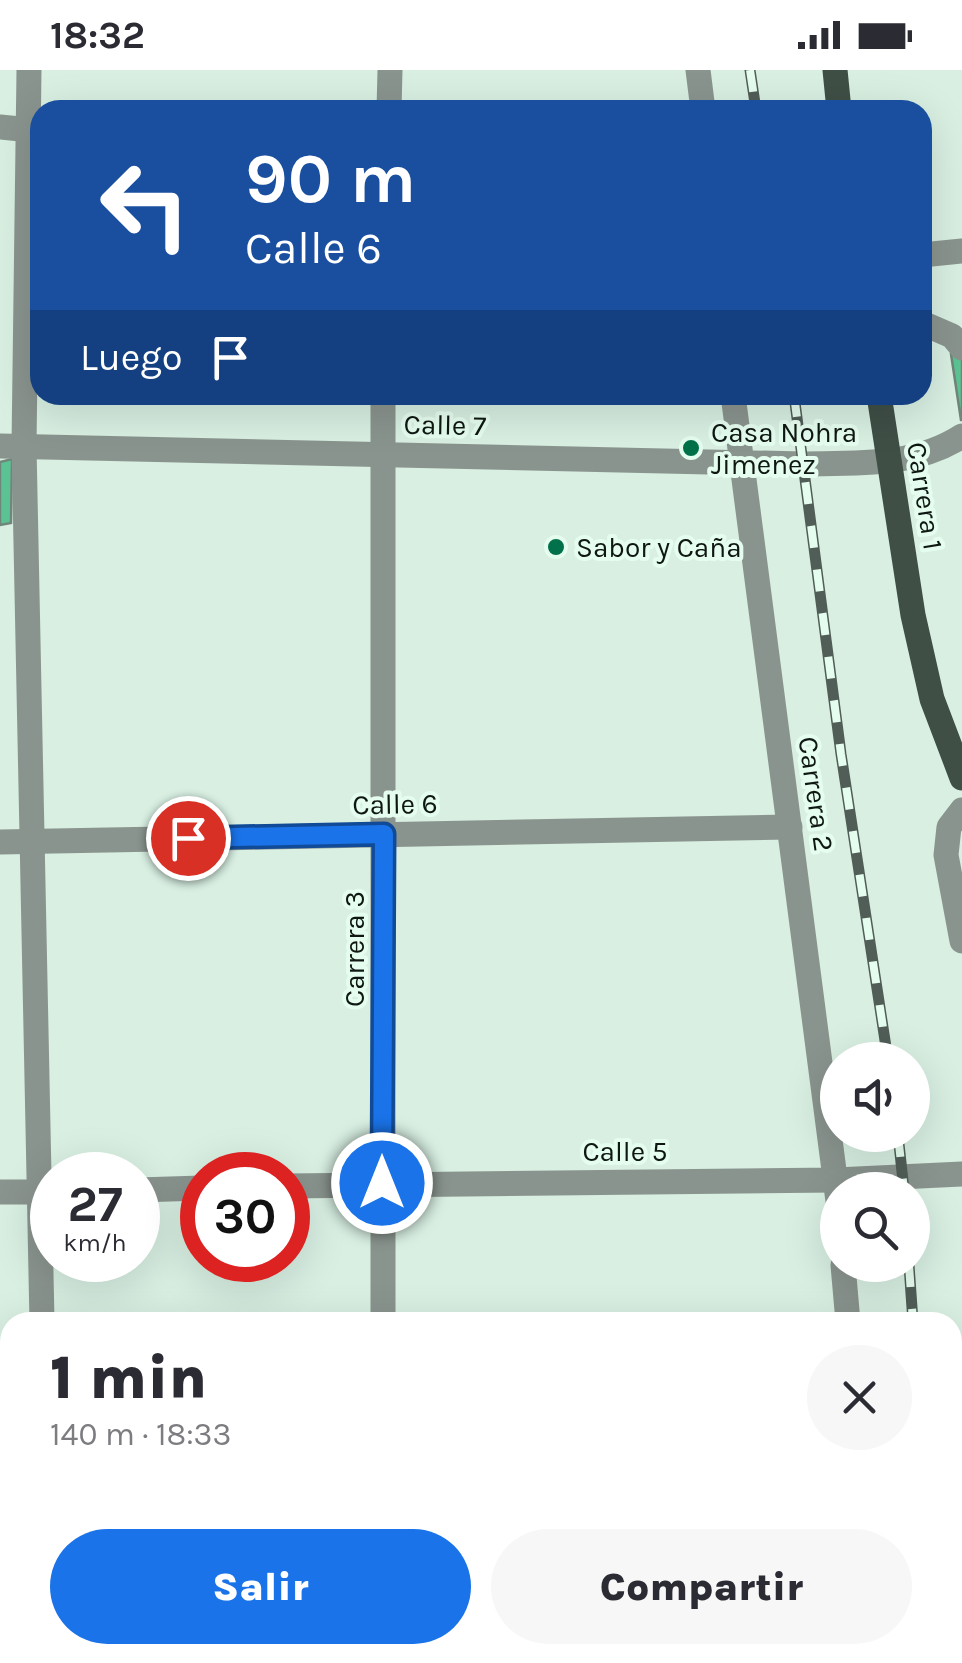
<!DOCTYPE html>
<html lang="es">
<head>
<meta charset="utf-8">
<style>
  :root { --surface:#fff; --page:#f7f7f7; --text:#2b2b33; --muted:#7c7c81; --accent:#1a73e8 }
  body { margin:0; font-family:Karla,sans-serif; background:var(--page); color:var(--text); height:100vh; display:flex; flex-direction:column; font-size:38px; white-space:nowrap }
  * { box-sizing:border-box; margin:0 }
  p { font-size:32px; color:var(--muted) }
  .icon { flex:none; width:55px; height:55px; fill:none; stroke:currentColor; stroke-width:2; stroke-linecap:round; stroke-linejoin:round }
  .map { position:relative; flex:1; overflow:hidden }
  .sheet { position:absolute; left:0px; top:1242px; width:962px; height:352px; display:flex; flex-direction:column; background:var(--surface); border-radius:30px 30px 0 0; box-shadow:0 10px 40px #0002 }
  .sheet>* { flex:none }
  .guide { position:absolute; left:30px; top:30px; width:902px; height:305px; border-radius:30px; box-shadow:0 10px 40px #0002; background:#1a4fa0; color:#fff; overflow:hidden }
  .fabs { position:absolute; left:820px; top:972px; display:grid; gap:20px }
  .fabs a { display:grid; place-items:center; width:110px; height:110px; border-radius:50%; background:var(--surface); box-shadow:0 10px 40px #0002; font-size:50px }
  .speed { position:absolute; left:30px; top:1082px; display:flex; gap:20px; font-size:50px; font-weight:700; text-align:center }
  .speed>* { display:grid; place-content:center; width:130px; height:130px; border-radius:50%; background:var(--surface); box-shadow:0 10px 40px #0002; line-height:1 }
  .speed small { font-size:25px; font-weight:400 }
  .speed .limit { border:15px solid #d22; background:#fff; color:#111 }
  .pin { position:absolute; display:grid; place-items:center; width:85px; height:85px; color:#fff; margin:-42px; border:5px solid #fff; border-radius:50%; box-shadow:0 2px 10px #0007 }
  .me { position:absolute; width:110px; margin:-55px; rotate:0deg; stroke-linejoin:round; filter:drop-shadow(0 0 8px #0008) }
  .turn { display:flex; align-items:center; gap:35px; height:210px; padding:0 50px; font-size:45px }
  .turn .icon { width:130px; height:130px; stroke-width:2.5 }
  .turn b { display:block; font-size:70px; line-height:85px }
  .then { display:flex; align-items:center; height:95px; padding:0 50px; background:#0003; gap:20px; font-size:38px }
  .round { display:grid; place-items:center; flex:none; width:105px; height:105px; border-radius:52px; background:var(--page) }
  .overview { display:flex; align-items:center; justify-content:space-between; height:170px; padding:0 50px }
  h1 { font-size:60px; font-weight:800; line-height:75px }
  .primary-button { display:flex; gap:20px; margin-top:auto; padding:20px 50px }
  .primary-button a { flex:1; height:115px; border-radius:60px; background:var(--accent); color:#fff; font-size:40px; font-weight:800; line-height:115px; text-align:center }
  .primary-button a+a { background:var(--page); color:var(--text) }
  .status { display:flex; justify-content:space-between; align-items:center; height:70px; padding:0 50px; background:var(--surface); direction:ltr }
  .status svg { height:28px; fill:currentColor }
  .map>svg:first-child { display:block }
  .building { fill:#5bc393; stroke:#71867a; stroke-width:2.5 }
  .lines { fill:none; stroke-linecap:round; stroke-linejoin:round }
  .minor { stroke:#8a948e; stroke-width:25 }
  .major { stroke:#3f4f46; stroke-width:25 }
  .rail-casing { stroke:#515e57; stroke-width:11 }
  .rail { stroke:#e5fdef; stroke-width:8; stroke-dasharray:22; stroke-linecap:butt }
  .route-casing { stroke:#114b97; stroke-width:25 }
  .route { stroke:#1a73e8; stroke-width:18 }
  .poi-dot { fill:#00714a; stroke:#e5fdef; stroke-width:4 }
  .labels { text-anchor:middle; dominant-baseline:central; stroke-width:8; stroke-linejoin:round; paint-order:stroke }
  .street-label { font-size:28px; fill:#0f1713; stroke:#e5fdef }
  .poi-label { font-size:28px; fill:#0f1713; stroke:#e5fdef; text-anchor:start }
</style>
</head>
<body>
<div class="status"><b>18:32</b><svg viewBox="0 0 49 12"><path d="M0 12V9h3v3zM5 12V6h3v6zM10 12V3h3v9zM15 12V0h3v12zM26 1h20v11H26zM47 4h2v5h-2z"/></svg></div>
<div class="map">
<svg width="962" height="1593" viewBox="0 0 962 1593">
  <rect width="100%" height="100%" fill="#d8efe2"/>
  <g class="building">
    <polygon points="962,282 962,350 961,350 951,284"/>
    <polygon points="12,389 11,453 0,455 0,392"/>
  </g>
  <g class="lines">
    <g class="minor">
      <polyline points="29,0 24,376 42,1252"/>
      <polyline points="698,0 703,40"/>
      <polyline points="389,40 390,0"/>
      <polyline points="0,57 40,61"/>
      <polyline points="922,185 962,181"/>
      <polyline points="922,253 952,266 962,278"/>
      <polyline points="733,325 838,1131"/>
      <path d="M0,376L802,394C856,393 915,397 962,366"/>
      <polyline points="962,740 949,757 946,785 962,871"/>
      <polyline points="0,772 790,757"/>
      <polyline points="288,1116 836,1110 962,1104"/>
      <polyline points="138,1120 202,1118"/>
      <polyline points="0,1122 52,1122"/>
      <polyline points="843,1195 848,1252"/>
      <polyline points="383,1252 383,325"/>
      <polyline points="0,1490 10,1490"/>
      <polyline points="52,1585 53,1593"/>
      <polyline points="388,1585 389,1593"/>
      <polyline points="846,1593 847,1585"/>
    </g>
    <g class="major">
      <polyline points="835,0 839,40"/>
      <polyline points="879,325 913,545 932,629 962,708"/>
    </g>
    <g class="rail-casing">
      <g id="rail">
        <polyline points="750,0 756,40"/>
        <polyline points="794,325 841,684 888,990"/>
        <polyline points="898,1065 904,1120"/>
        <polyline points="909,1195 913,1252"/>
        <polyline points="914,1593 916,1585"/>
      </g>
    </g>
    <use href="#rail" class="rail"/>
  </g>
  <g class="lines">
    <g class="route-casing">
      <polyline id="route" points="188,768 384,764 382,1113"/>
    </g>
    <use href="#route" class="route"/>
  </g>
  <g class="poi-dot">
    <circle cx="691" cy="378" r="10"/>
    <circle cx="556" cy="477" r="10"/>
  </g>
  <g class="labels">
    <g class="street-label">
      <text transform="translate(445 355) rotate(1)">Calle 7</text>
      <text transform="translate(925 426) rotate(81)">Carrera 1</text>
      <text transform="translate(816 724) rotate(82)">Carrera 2</text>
      <text transform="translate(395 734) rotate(-1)">Calle 6</text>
      <text transform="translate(354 879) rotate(-90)">Carrera 3</text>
      <text x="625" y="1081">Calle 5</text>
    </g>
    <g class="poi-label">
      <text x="711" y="362">Casa Nohra<tspan x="711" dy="32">Jimenez</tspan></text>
      <text x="576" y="477">Sabor y Caña</text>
    </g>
  </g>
</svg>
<div class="fabs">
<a><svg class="icon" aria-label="sound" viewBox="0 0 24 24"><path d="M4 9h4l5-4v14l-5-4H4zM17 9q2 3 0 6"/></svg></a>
<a><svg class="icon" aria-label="search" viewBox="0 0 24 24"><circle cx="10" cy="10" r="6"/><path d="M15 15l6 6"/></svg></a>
</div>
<div class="speed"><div>27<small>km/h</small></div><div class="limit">30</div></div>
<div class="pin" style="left:188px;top:768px;background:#d93025"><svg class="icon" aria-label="arrive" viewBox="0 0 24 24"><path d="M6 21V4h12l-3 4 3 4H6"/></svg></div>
<svg class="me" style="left:382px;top:1113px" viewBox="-20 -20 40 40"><circle r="17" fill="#1a73e8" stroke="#fff" stroke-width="3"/><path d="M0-11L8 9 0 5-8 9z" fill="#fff"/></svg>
<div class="guide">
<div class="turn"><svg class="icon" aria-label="left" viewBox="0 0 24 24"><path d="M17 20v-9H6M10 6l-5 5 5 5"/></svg><div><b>90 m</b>Calle 6</div></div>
<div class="then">Luego<svg class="icon" aria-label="arrive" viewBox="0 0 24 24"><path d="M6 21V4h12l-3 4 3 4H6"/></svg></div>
</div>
<section class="sheet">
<div class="overview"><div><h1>1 min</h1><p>140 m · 18:33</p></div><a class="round"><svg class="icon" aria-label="close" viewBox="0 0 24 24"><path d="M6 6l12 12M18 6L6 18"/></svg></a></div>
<div class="primary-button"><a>Salir</a><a>Compartir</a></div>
</section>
</div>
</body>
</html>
